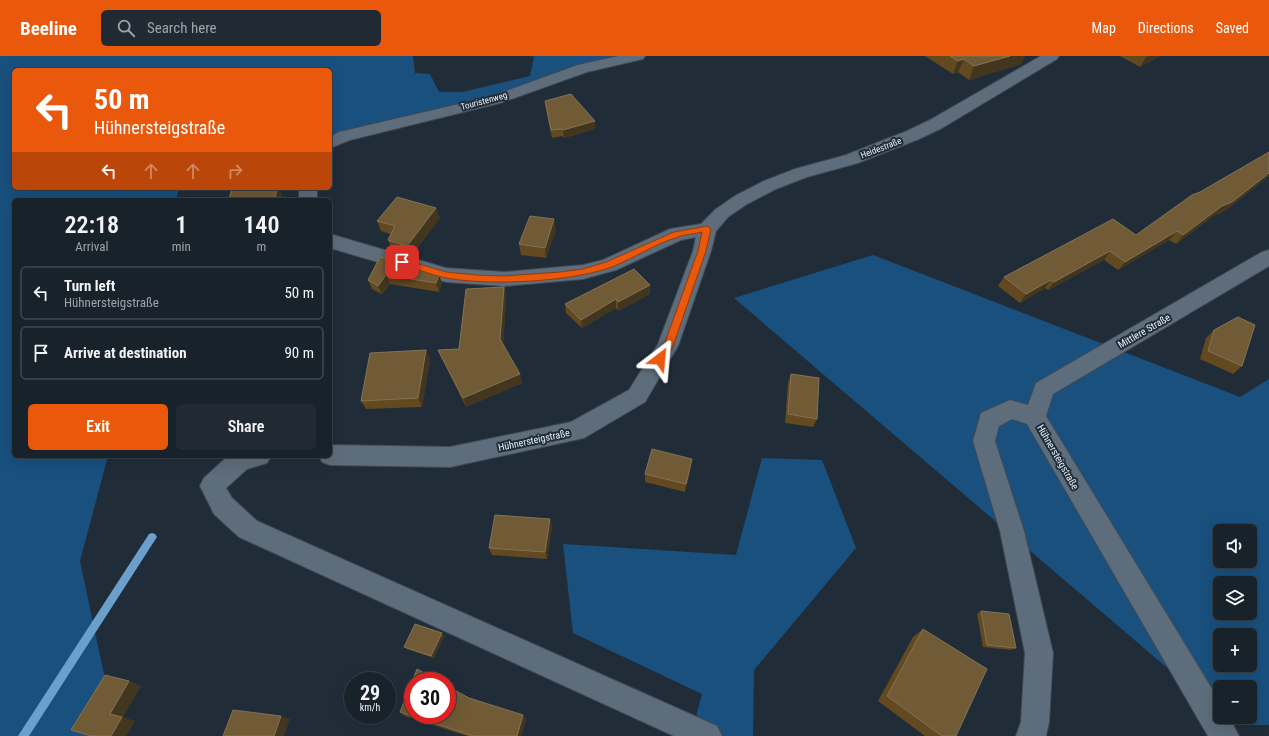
<!DOCTYPE html>
<html lang="en">
<head>
<meta charset="utf-8">
<style>
  :root { --surface:#18222b; --page:#212a33; --text:#f1f3f6; --muted:#9fa4a9; --line:#363f47; --accent:#ea580c }
  body { margin:0; font-family:"Roboto Condensed",sans-serif; background:var(--page); color:var(--text); height:100vh; display:flex; flex-direction:column; font-size:15px; white-space:nowrap }
  * { box-sizing:border-box; margin:0 }
  p { font-size:13px; color:var(--muted) }
  .icon { flex:none; width:22px; height:22px; fill:none; stroke:currentColor; stroke-width:2; stroke-linecap:round; stroke-linejoin:round }
  .map { position:relative; flex:1; overflow:hidden }
  .drawer { position:absolute; left:12px; top:142px; width:320px; height:260px; display:flex; flex-direction:column; background:var(--surface); border-radius:6px; box-shadow:0 4px 16px #0002,0 0 0 1px var(--line) }
  .drawer>* { flex:none }
  .guide { position:absolute; left:12px; top:12px; width:320px; height:122px; border-radius:6px; box-shadow:0 4px 16px #0002,0 0 0 1px var(--line); background:#ea580c; color:#fff; overflow:hidden }
  .controls { position:absolute; left:1213px; top:468px; display:grid; gap:8px }
  .controls a { display:grid; place-items:center; width:44px; height:44px; border-radius:6px; background:var(--surface); box-shadow:0 4px 16px #0002,0 0 0 1px var(--line); font-size:20px }
  .speed { position:absolute; left:344px; top:616px; display:flex; gap:8px; font-size:20px; font-weight:700; text-align:center }
  .speed>* { display:grid; place-content:center; width:52px; height:52px; border-radius:50%; background:var(--surface); box-shadow:0 4px 16px #0002,0 0 0 1px var(--line); line-height:1 }
  .speed small { font-size:10px; font-weight:400 }
  .speed .limit { border:6px solid #d22; background:#fff; color:#111 }
  .pin { position:absolute; display:grid; place-items:center; width:34px; height:34px; color:#fff; margin:-17px; border-radius:8px; box-shadow:0 2px 6px #0006 }
  .me { position:absolute; width:44px; margin:-22px; rotate:29deg; stroke-linejoin:round; filter:drop-shadow(0 0 3px #0008) }
  .turn { display:flex; align-items:center; gap:14px; height:84px; padding:0 16px; font-size:18px }
  .turn .icon { width:52px; height:52px; stroke-width:2.5 }
  .turn b { display:block; font-size:28px; line-height:34px }
  .lanes { display:flex; align-items:center; height:38px; padding:0 16px; background:#0003; justify-content:center; gap:20px; direction:ltr }
  .lanes .off { opacity:.35 }
  .eta { display:flex; justify-content:space-evenly; align-items:center; height:68px; text-align:center }
  .eta b { font-size:24px; font-weight:600; line-height:28px }
  .cta { display:flex; gap:8px; margin-top:auto; padding:8px 16px }
  .cta a { flex:1; height:46px; border-radius:6px; background:var(--accent); color:#fff; font-size:16px; font-weight:600; line-height:46px; text-align:center }
  .cta a+a { background:var(--page); color:var(--text) }
  ul { padding:0; list-style:none }
  li { display:flex; align-items:center; gap:12px; height:54px; margin:0 8px 6px; padding:0 8px; border:2px solid var(--line); border-radius:6px }
  li div { flex:1 }
  li b { display:block; font-size:15px }
  li em { font-style:normal }
  header { display:flex; align-items:center; gap:24px; box-sizing:border-box; height:56px; padding:0 20px; background:var(--accent); color:#fff }
  header strong { font-size:19px }
  nav { display:flex; gap:22px; margin-inline-start:auto; font-size:14px }
  .search { width:280px; height:36px; background:var(--page); display:flex; align-items:center; gap:10px; box-sizing:border-box; padding:0 14px; border-radius:6px; color:var(--muted); font-size:15px }
  .map>svg:first-child { display:block }
  .green { fill:#19507e; fill-rule:evenodd }
  .lines { fill:none; stroke-linecap:round; stroke-linejoin:round }
  .stream { fill:#6b9fcc; fill-rule:evenodd }
  .minor-casing { stroke:#3f4a54; stroke-width:2 }
  .minor { fill:#5e6d7b; fill-rule:evenodd }
  .wall { fill:#62491f }
  .shaded-wall { fill:#42361f }
  .building { fill:#715b36; stroke:#847255 }
  .route { fill:#ea580c; stroke:#983908 }
  .labels { text-anchor:middle; dominant-baseline:central; stroke-width:4; stroke-linejoin:round; paint-order:stroke }
  .far-street-label { font-size:9px; fill:#e9f1fa; stroke:#202d39 }
  .street-label { font-size:10px; fill:#e9f1fa; stroke:#202d39 }
</style>
</head>
<body>
<header>
<strong>Beeline</strong>
<div class="search"><svg class="icon" aria-label="search" viewBox="0 0 24 24"><circle cx="10" cy="10" r="6"/><path d="M15 15l6 6"/></svg>Search here</div>
<nav><a>Map</a><a>Directions</a><a>Saved</a></nav>
</header>
<div class="map">
<svg width="1269" height="680" viewBox="0 0 1269 680">
  <rect width="100%" height="100%" fill="#202d39"/>
  <g class="green">
    <polygon points="0,0 413,0 415,17 430,18 439,36 462,36 530,20 534,1 531,0 637,0 330,85 330,14 14,14 14,132 179,132 176,144 14,144 14,400 108,400 80,505 117,680 0,680"/>
    <path d="M873,199L1240,341L1269,323V669H1234L1225,661H1250V631H1220V657L734,242ZM1220,475H1250V505H1220ZM1220,527H1250V557H1220ZM1220,579H1250V609H1220Z"/>
    <polygon points="762,402 822,404 856,492 754,614 753,680 691,680 702,638 573,577 563,488 736,499"/>
  </g>
  <g class="lines">
    <polygon class="stream" points="152,477 155,478 157,481 155,484 29,680 18,680 149,478"/>
    <g class="minor-casing">
      <g id="minor">
        <polygon points="618,0 645,0 643,3 587,16 500,47 350,84 330,92 330,81 339,76 489,41 578,9"/>
        <polygon points="1041,0 1059,0 1057,3 942,72 919,83 858,107 807,121 776,133 747,148 728,161 716,175 711,195 678,290 645,346 584,382 450,411 330,409 322,406 319,400 330,400 330,389 450,391 571,366 629,334 658,288 693,195 696,181 681,184 616,214 583,223 504,230 446,226 330,192 330,178 446,212 504,216 583,209 603,204 670,173 701,168 716,153 735,140 764,125 795,113 846,99 907,75 930,64"/>
        <rect x="299" y="132" width="18" height="12"/>
        <polygon points="1269,194 1269,210 1053,338 1046,360 1220,646 1220,661 1229,661 1239,680 1208,680 1027,368 1012,363 999,370 995,385 1024,475 1053,597 1049,666 1046,680 1016,680 1021,666 1025,597 1000,475 973,385 981,357 1010,344 1028,349 1036,327 1262,196"/>
        <polygon points="228,400 271,400 267,407 247,413 226,432 232,442 257,465 717,670 722,680 674,680 239,481 214,458 200,430 204,422"/>
      </g>
    </g>
    <use href="#minor" class="minor"/>
  </g>
  <g class="wall">
    <polygon points="925,0 1025,0 1021,8 969,24 958,16 953,18"/>
    <polygon points="1120,0 1160,0 1140,11"/>
    <polygon points="545,45 595,73 564,82 562,80 552,82 546,53"/>
    <polygon points="1269,96 1269,120 1225,155 1215,159 1176,188 1169,184 1118,214 1104,204 1048,234 1045,232 1020,247 998,230 1004,221 1136,179"/>
    <polygon points="440,162 411,200 392,194 388,184 391,178 381,175 377,165"/>
    <polygon points="556,174 546,202 521,199 519,188"/>
    <polygon points="380,201 439,219 442,227 439,236 390,228 382,238 372,233 368,224"/>
    <polygon points="650,229 650,238 618,255 616,252 582,272 566,257 565,248"/>
    <polygon points="504,231 506,241 503,288 520,318 522,327 466,351 442,303 438,294 459,293"/>
    <polygon points="1214,274 1242,310 1233,318 1200,303 1206,282"/>
    <polygon points="426,294 430,304 422,351 366,353 361,345"/>
    <polygon points="791,318 817,363 813,371 785,367 788,327"/>
    <polygon points="691,411 685,436 645,426 645,418"/>
    <polygon points="552,470 547,503 492,499 489,492"/>
    <polygon points="981,555 1016,592 1011,594 983,591 977,558"/>
    <polygon points="923,573 956,680 925,680 878,645 913,581"/>
    <polygon points="444,580 434,602 407,593 404,591"/>
    <polygon points="469,642 526,663 521,680 467,680 405,660 400,656"/>
  </g>
  <g class="shaded-wall">
    <polygon points="1010,0 1025,0 1021,8 969,24 974,10"/>
    <polygon points="1148,0 1160,0 1140,11 1146,1"/>
    <polygon points="964,3 958,16 953,18 958,5"/>
    <polygon points="595,65 595,73 564,82 563,74"/>
    <polygon points="1269,117 1269,120 1225,155 1215,159 1176,188 1183,179 1222,150"/>
    <polygon points="277,132 279,132 282,138 281,144 275,144"/>
    <polygon points="436,152 440,162 411,200 407,190"/>
    <polygon points="554,163 556,174 546,202 545,192"/>
    <polygon points="1177,175 1169,184 1118,214 1125,206"/>
    <polygon points="1110,195 1104,204 1048,234 1054,226"/>
    <polygon points="386,219 390,228 382,238 378,230"/>
    <polygon points="439,219 442,227 439,236 436,227"/>
    <polygon points="1051,224 1045,232 1020,247 1026,238"/>
    <polygon points="650,229 650,238 618,255 618,246"/>
    <polygon points="504,231 506,241 503,293 500,283"/>
    <polygon points="616,243 616,252 582,272 581,264"/>
    <polygon points="426,294 430,304 422,351 418,342"/>
    <polygon points="520,318 522,327 466,351 463,342"/>
    <polygon points="692,403 691,411 685,436 686,428"/>
    <polygon points="550,463 552,470 547,503 545,496"/>
    <polygon points="442,577 444,580 434,602 431,600"/>
    <polygon points="129,625 141,630 123,661 135,665 126,680 111,680 110,658"/>
    <polygon points="523,659 526,663 521,680 517,680"/>
    <polygon points="281,660 290,663 284,680 274,680"/>
  </g>
  <g class="building">
    <polygon points="950,0 1010,0 974,10 964,3 958,5"/>
    <polygon points="571,38 595,65 563,74 562,73 551,74 545,45"/>
    <polygon points="1269,96 1269,117 1232,146 1222,150 1183,179 1177,175 1125,206 1110,195 1054,226 1051,224 1026,238 1004,221 1113,163 1136,179 1192,139 1200,136"/>
    <polygon points="251,132 277,132 275,144 229,144 231,135"/>
    <polygon points="397,141 436,152 407,190 388,184 395,170 377,165"/>
    <polygon points="530,160 554,163 545,192 519,188"/>
    <polygon points="380,201 439,219 436,227 386,219 378,230 368,224"/>
    <polygon points="634,213 650,229 618,246 616,243 581,264 565,248"/>
    <polygon points="504,231 500,283 520,318 463,342 438,294 459,293 466,233"/>
    <polygon points="1238,261 1255,269 1242,310 1208,295 1214,274"/>
    <polygon points="426,294 418,342 361,345 370,297"/>
    <polygon points="791,318 819,322 817,363 788,358"/>
    <polygon points="652,393 692,403 686,428 645,418"/>
    <polygon points="495,459 550,463 545,496 489,492"/>
    <polygon points="981,555 1009,558 1016,592 987,589"/>
    <polygon points="415,568 442,577 431,600 404,591"/>
    <polygon points="923,573 987,613 956,680 942,680 887,640"/>
    <polygon points="417,613 438,625 413,625 413,659 447,659 447,630 469,642 523,659 517,680 473,680 400,656"/>
    <polygon points="105,619 129,625 110,658 122,661 111,680 91,680 71,674"/>
    <polygon points="233,654 281,660 274,680 223,680"/>
  </g>
  <path class="route" d="M707,170L711,173L706,195L673,290L664,305L660,306L656,303L664,289L698,195L702,176C695,178 686,178 678,181C655,188 634,202 612,211C570,226 490,230 446,222C431,219 415,212 400,208L398,206L402,203L446,216L476,219L504,220L560,216L583,213L606,206L674,176Z"/>
  <g class="labels">
    <g class="far-street-label">
      <text transform="translate(484 45) rotate(-15)">Touristenweg</text>
      <text transform="translate(881 92) rotate(-21)">Heidestraße</text>
    </g>
    <g class="street-label">
      <text transform="translate(1144 275) rotate(-30)">Mittlere Straße</text>
      <text transform="translate(534 384) rotate(-12)">Hühnersteigstraße</text>
      <text transform="translate(1058 401) rotate(60)">Hühnersteigstraße</text>
    </g>
  </g>
</svg>
<div class="controls">
<a><svg class="icon" aria-label="sound" viewBox="0 0 24 24"><path d="M4 9h4l5-4v14l-5-4H4zM17 9q2 3 0 6"/></svg></a>
<a><svg class="icon" aria-label="layers" viewBox="0 0 24 24"><path d="M12 4l9 5-9 5-9-5zM3 14l9 5 9-5"/></svg></a>
<a>+</a>
<a>−</a>
</div>
<div class="speed"><div>29<small>km/h</small></div><div class="limit">30</div></div>
<div class="pin" style="left:402px;top:206px;background:#d93025"><svg class="icon" aria-label="arrive" viewBox="0 0 24 24"><path d="M6 21V4h12l-3 4 3 4H6"/></svg></div>
<svg class="me" style="left:660px;top:303px" viewBox="-20 -20 40 40"><path d="M0-17L14 15 0 8-14 15z" fill="#ea580c" stroke="#fff" stroke-width="4"/></svg>
<div class="guide">
<div class="turn"><svg class="icon" aria-label="left" viewBox="0 0 24 24"><path d="M17 20v-9H6M10 6l-5 5 5 5"/></svg><div><b>50 m</b>Hühnersteigstraße</div></div>
<div class="lanes"><svg class="icon" aria-label="left" viewBox="0 0 24 24"><path d="M17 20v-9H6M10 6l-5 5 5 5"/></svg><svg class="icon off" aria-label="ahead" viewBox="0 0 24 24"><path d="M12 20V5M6 11l6-6 6 6"/></svg><svg class="icon off" aria-label="ahead" viewBox="0 0 24 24"><path d="M12 20V5M6 11l6-6 6 6"/></svg><svg class="icon off" aria-label="right" viewBox="0 0 24 24"><path d="M7 20v-9h11M14 6l5 5-5 5"/></svg></div>
</div>
<section class="drawer">
<div class="eta">
<div><b>22:18</b><p>Arrival</p></div>
<div><b>1</b><p>min</p></div>
<div><b>140</b><p>m</p></div>
</div>
<ul>
<li><svg class="icon" aria-label="left" viewBox="0 0 24 24"><path d="M17 20v-9H6M10 6l-5 5 5 5"/></svg><div><b>Turn left</b><p>Hühnersteigstraße</p></div><em>50 m</em></li>
<li><svg class="icon" aria-label="arrive" viewBox="0 0 24 24"><path d="M6 21V4h12l-3 4 3 4H6"/></svg><div><b>Arrive at destination</b></div><em>90 m</em></li>
</ul>
<div class="cta"><a>Exit</a><a>Share</a></div>
</section>
</div>
</body>
</html>
